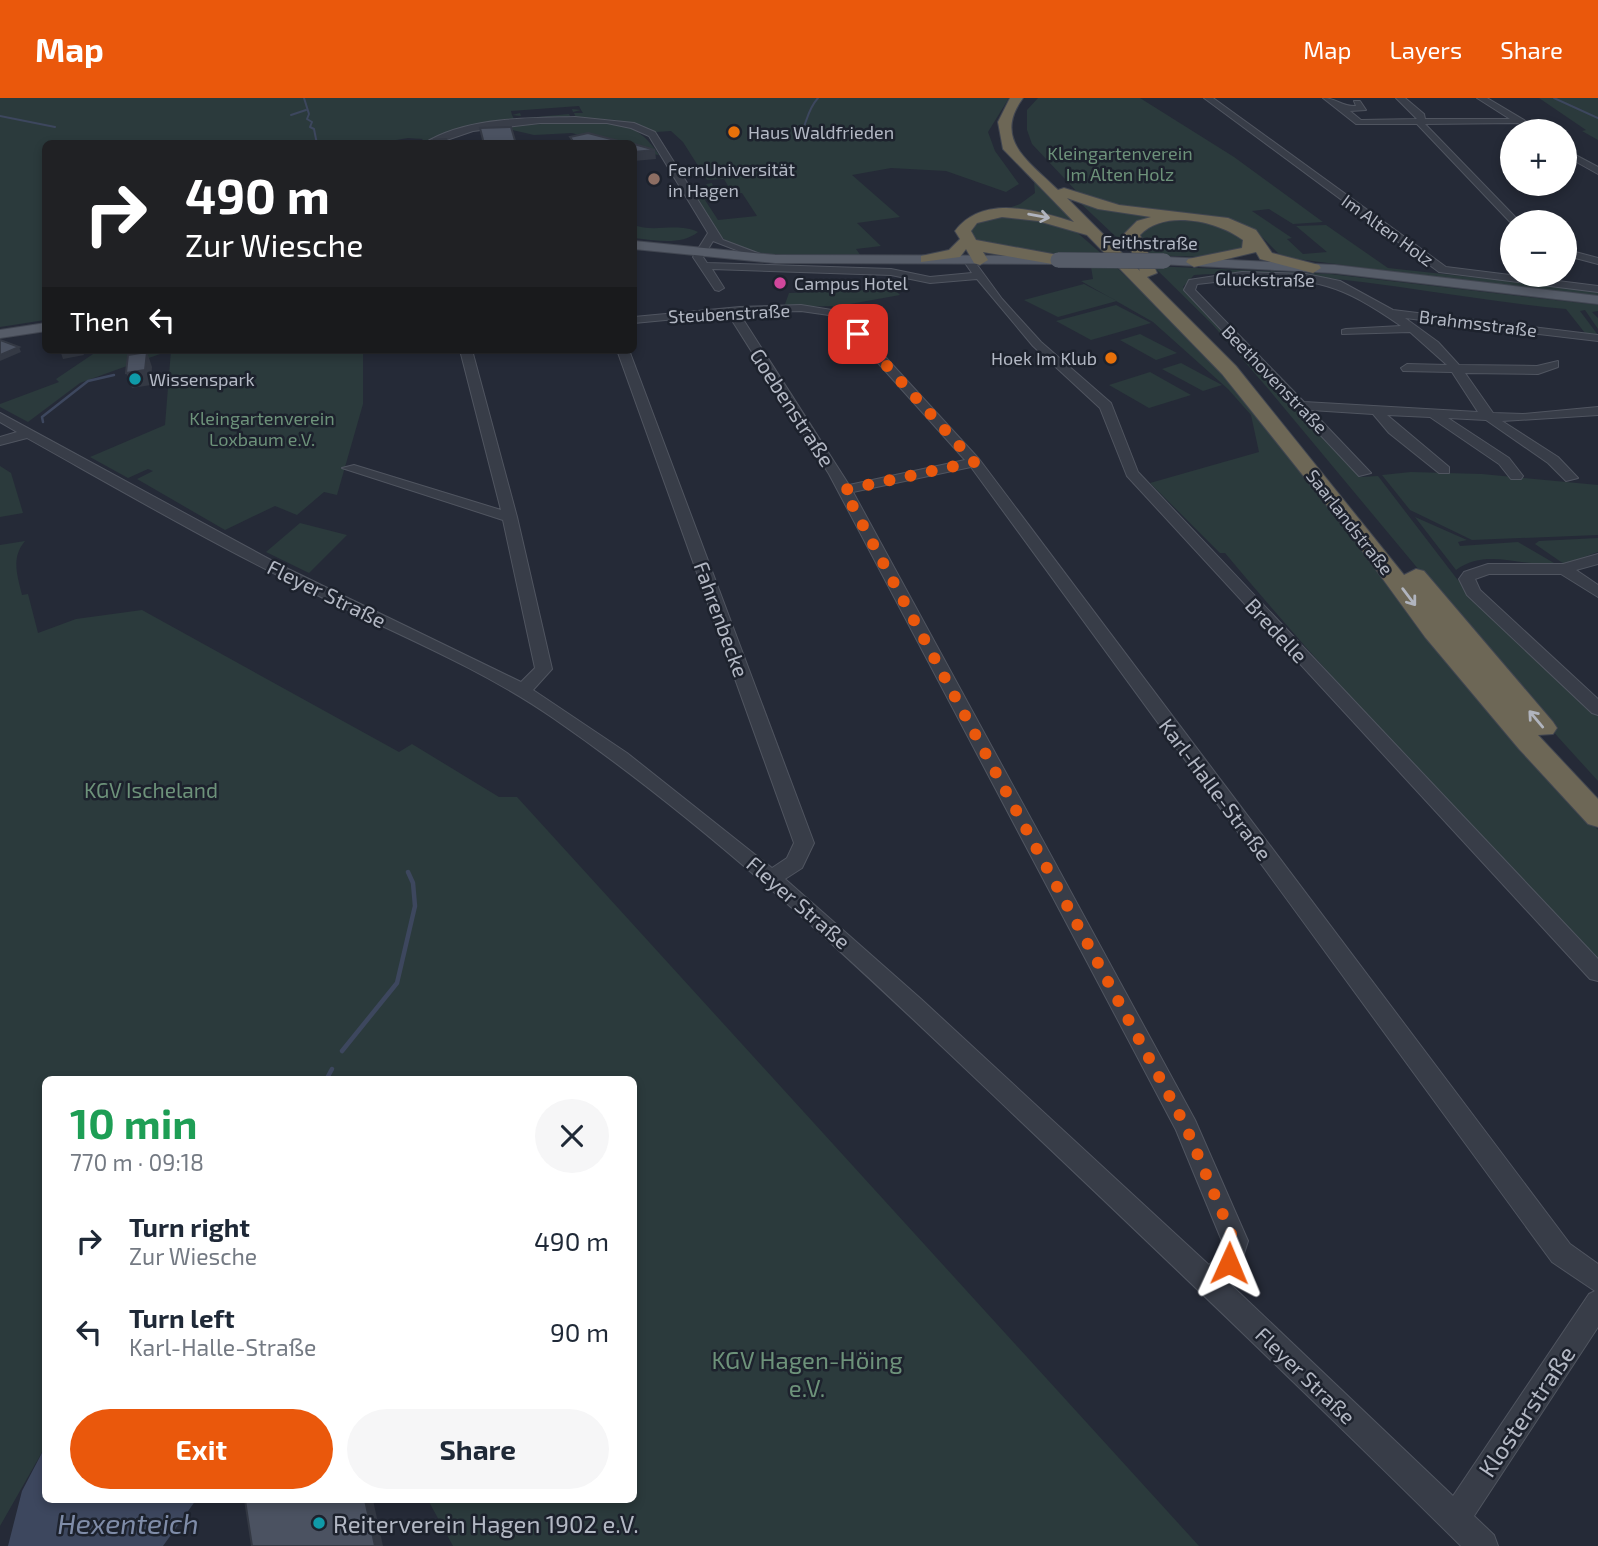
<!DOCTYPE html>
<html lang="en">
<head>
<meta charset="utf-8">
<style>
  :root { --surface:#fff; --page:#f6f6f7; --text:#1f2937; --muted:#747a83; --accent:#ea580c }
  body { margin:0; font-family:"Exo 2",sans-serif; background:var(--page); color:var(--text); height:100vh; display:flex; flex-direction:column; font-size:26px; white-space:nowrap }
  * { box-sizing:border-box; margin:0 }
  p { font-size:23px; color:var(--muted) }
  .icon { flex:none; width:38px; height:38px; fill:none; stroke:currentColor; stroke-width:2; stroke-linecap:round; stroke-linejoin:round }
  .map { position:relative; flex:1; overflow:hidden }
  .sheet { position:absolute; left:42px; top:978px; width:595px; height:427px; display:flex; flex-direction:column; background:var(--surface); border-radius:10px; box-shadow:0 4px 10px #0003 }
  .sheet>* { flex:none }
  .banner { position:absolute; left:42px; top:42px; width:595px; height:214px; border-radius:10px; box-shadow:0 4px 10px #0003; background:#202124; color:#fff; overflow:hidden }
  .buttons { position:absolute; left:1500px; top:21px; display:grid; gap:14px }
  .buttons a { display:grid; place-items:center; width:77px; height:77px; border-radius:50%; background:var(--surface); box-shadow:0 4px 10px #0003; font-size:35px }
  .pin { position:absolute; display:grid; place-items:center; width:60px; height:60px; color:#fff; margin:-30px; border-radius:14px; box-shadow:0 4px 10px #0006 }
  .me { position:absolute; width:77px; margin:-38px; rotate:1deg; stroke-linejoin:round; filter:drop-shadow(0 0 5px #0008) }
  .turn { display:flex; align-items:center; gap:24px; height:147px; padding:0 28px; font-size:32px }
  .turn .icon { width:91px; height:91px; stroke-width:2.5 }
  .turn b { display:block; font-size:49px; line-height:60px }
  .then { display:flex; align-items:center; height:66px; padding:0 28px; background:#0003; gap:14px; font-size:26px }
  .round { display:grid; place-items:center; flex:none; width:74px; height:74px; border-radius:37px; background:var(--page) }
  .headline { display:flex; align-items:center; justify-content:space-between; height:119px; padding:0 28px }
  h1 { font-size:42px; font-weight:700; line-height:52px; color:#1e9e55 }
  .primary-button { display:flex; gap:14px; margin-top:auto; padding:14px 28px }
  .primary-button a { flex:1; height:80px; border-radius:42px; background:var(--accent); color:#fff; font-size:28px; font-weight:700; line-height:80px; text-align:center }
  .primary-button a+a { background:var(--page); color:var(--text) }
  ul { padding:0; list-style:none }
  li { display:flex; align-items:center; gap:21px; height:91px; padding:0 28px }
  li div { flex:1 }
  li b { display:block; font-size:26px }
  li em { font-style:normal }
  header { display:flex; align-items:center; gap:42px; box-sizing:border-box; height:98px; padding:0 35px; background:var(--accent); color:#fff }
  header strong { font-size:33px }
  nav { display:flex; gap:38px; margin-inline-start:auto; font-size:24px }
  .map>svg:first-child { display:block }
  .green { fill:#2b3a3c }
  .water { fill:#3d475e }
  .lines { fill:none; stroke-linecap:round; stroke-linejoin:round }
  .stream-far2 { stroke:#3d475e; stroke-width:2 }
  .stream-far1 { stroke:#3d475e; stroke-width:2.5 }
  .stream { stroke:#3d475e; stroke-width:4.5 }
  .minor-casing { stroke:#505560; stroke-width:2 }
  .major-casing { stroke:#414651; stroke-width:2 }
  .highway-casing { stroke:#404550; stroke-width:2 }
  .minor { fill:#383d48; fill-rule:evenodd }
  .major { fill:#565c68; fill-rule:evenodd }
  .highway { fill:#6d6756; fill-rule:evenodd }
  .major-bridge-casing { stroke:#414651; stroke-width:16; stroke-linecap:butt }
  .major-bridge { stroke:#565c68; stroke-width:15 }
  .shaded-wall { fill:#343944 }
  .building { fill:#4b5261; stroke:#343944; stroke-width:2 }
  .oneway { stroke:#b0b4be }
  .route { stroke:#ea580c; stroke-width:12; stroke-dasharray:0 21.6 }
  .food-dot { fill:#e8710a; stroke:#1d222d; stroke-width:2.5 }
  .education-dot { fill:#8d6e63; stroke:#1d222d; stroke-width:2.5 }
  .hotel-dot { fill:#d1479c; stroke:#1d222d; stroke-width:2.5 }
  .culture-dot { fill:#0f9aa8; stroke:#1d222d; stroke-width:2.5 }
  .labels { text-anchor:middle; dominant-baseline:central; stroke-width:5; stroke-linejoin:round; paint-order:stroke }
  .far-poi-label { font-size:18px; fill:#b3b8c4; stroke:#1d222d; text-anchor:start }
  .far-park-label { font-size:18px; fill:#6d927a; stroke:#1d222d }
  .far-street-label { font-size:18px; fill:#b3b8c4; stroke:#1d222d }
  .street-label { font-size:21px; fill:#b3b8c4; stroke:#1d222d }
  .park-label { font-size:21px; fill:#6d927a; stroke:#1d222d }
  .near-park-label { font-size:24px; fill:#6d927a; stroke:#1d222d }
  .near-street-label { font-size:24px; fill:#b3b8c4; stroke:#1d222d }
  .near-poi-label { font-size:24px; fill:#b3b8c4; stroke:#1d222d; text-anchor:start }
  .near-water-label { font-size:28px; font-style:italic; fill:#7f8ca8; stroke:#1d222d }
</style>
</head>
<body>
<header>
<strong>Map</strong>
<nav><a>Map</a><a>Layers</a><a>Share</a></nav>
</header>
<div class="map">
<svg width="1598" height="1448" viewBox="0 0 1598 1448">
  <rect width="100%" height="100%" fill="#252a37"/>
  <g class="green">
    <path d="M0,0H1009L988,34L995,53L1019,86L1006,94L946,73L891,70L852,77L900,119L857,125L881,148L856,151L861,158C828,157 750,163 725,142C713,132 705,114 697,101L731,98L705,102L718,122L757,118L742,95L695,98L690,88L696,87L693,88L698,96L714,95L706,86L712,85L715,95L731,93L724,81L707,82L683,44L671,33L656,34L616,22L576,20L574,15H583L581,12L573,14L572,11L581,12L579,8L511,13L512,17L520,15L521,18L512,17L514,21L569,16L571,20L454,32L423,45H418L423,41L408,40L373,46H46L45,222L0,229Z"/>
    <polygon points="1038,0 1140,0 1234,59 1323,124 1293,126 1269,111 1252,113 1292,140 1287,141 1303,156 1327,154 1296,128 1326,127 1388,170 1598,193 1598,200 1297,161 1279,156 1256,133 1228,122 1112,108 1080,97 1032,46 1027,32 1027,12"/>
    <polygon points="1539,0 1598,0 1598,42 1582,33 1586,32"/>
    <path d="M568,24C610,24 635,20 659,57L634,53V46L606,45L572,35L534,37L500,29Z"/>
    <polygon points="1034,84 1082,130 997,114 1020,106 1035,95"/>
    <polygon points="1076,101 1167,118 1127,141 1131,153"/>
    <polygon points="1007,116 1072,130 1103,157 1047,157 974,144 967,129 970,125"/>
    <polygon points="1169,121 1206,122 1245,136 1247,150 1204,159 1145,157 1139,133"/>
    <path d="M634,127C654,135 678,124 698,134C680,148 656,142 634,140Z"/>
    <path d="M1114,167L1203,253L1549,679L1598,732V860C1470,729 1342,595 1225,455H1220L1150,385L1259,354L1251,317L1228,291L1153,224L1081,183L1093,181L1091,169Z"/>
    <path d="M1153,168L1330,176L1598,207V213L1592,214L1598,220V231L1585,212L1580,213L1598,237L1585,235L1566,211C1442,200 1319,168 1194,177L1183,189L1360,379L1378,378L1457,481L1598,615V683L1558,639L1270,293L1212,226Z"/>
    <polygon points="1084,186 1117,203 1058,219 1024,202"/>
    <polygon points="894,191 900,197 839,208 784,209 789,195"/>
    <polygon points="1116,207 1151,225 1091,242 1056,223"/>
    <polygon points="1140,236 1177,255 1156,262 1120,242"/>
    <polygon points="99,252 363,252 363,306 337,397 324,394 297,417 275,408 225,432 137,381 153,373 148,371 128,380 90,359 165,327 171,252 80,285 28,324 0,309 0,306 59,284 56,281"/>
    <polygon points="1181,265 1222,287 1203,293 1162,271"/>
    <polygon points="1150,274 1191,297 1149,310 1109,287"/>
    <polygon points="0,368 11,375 23,415 0,419"/>
    <polygon points="1411,374 1482,376 1598,387 1598,437 1472,442 1410,412 1382,377"/>
    <path d="M1415,419L1467,442L1458,444L1460,448L1518,444L1554,465C1522,470 1487,449 1456,472Z"/>
    <polygon points="300,425 347,437 309,475 266,454"/>
    <polygon points="1598,440 1598,454 1564,466 1535,446 1539,443"/>
    <path d="M25,443C11,460 17,476 22,497L28,496L38,535L76,521L142,512L399,654L412,646L499,699H517L1199,1448H453L428,1402H634V982H46L45,1349L0,1428V447Z"/>
  </g>
  <polygon class="water" points="45,1349 46,1402 196,1402 163,1448 8,1448 22,1393"/>
  <g class="lines">
    <g class="stream-far2">
      <polyline points="304,0 309,16 307,21 312,24 310,29 314,31 317,46"/>
      <polyline points="1554,0 1598,20"/>
      <polyline points="291,17 306,12"/>
      <polyline points="0,18 55,29"/>
      <path d="M800,35C807,28 806,13 818,0"/>
    </g>
    <polyline class="stream-far1" points="43,324 42,319 88,283 114,277"/>
    <g class="stream">
      <polyline points="342,953 397,885 415,808 413,785 408,774"/>
      <polyline points="326,982 332,971"/>
    </g>
    <g class="minor-casing">
      <g id="minor">
        <polygon points="1204,0 1213,0 1446,169 1598,188 1598,194 1439,174"/>
        <path d="M1323,0C1336,0 1342,9 1356,8L1354,3H1360L1366,12L1350,13L1361,22L1417,21L1396,0H1405L1424,16L1425,21H1510L1477,0H1487L1539,31L1530,33L1518,25L1425,26L1520,124L1512,126L1417,26H1356Z"/>
        <path d="M575,19L634,25L655,34L723,142L771,160L762,162L713,143L703,159L707,165L891,171L930,179L972,175L963,162L972,160L1002,201L1041,244L1111,305L1138,374L1598,861V883L1590,881L1127,378L1100,310L1033,248L977,181L930,185L891,177L712,171L724,190L719,193L715,192L693,159L708,135L649,38L631,30L607,25H540L473,33L435,46H423C465,19 527,20 575,19Z"/>
        <polygon points="1564,51 1598,69 1598,76 1564,57"/>
        <polygon points="1564,151 1598,160 1598,166 1564,157"/>
        <path d="M1242,174L1306,176L1340,183L1393,212L1598,237V243L1405,220L1438,244L1459,267L1537,268L1558,263V269L1538,276L1465,275L1493,315L1523,316L1598,309V317L1502,323L1558,359L1578,380L1566,383L1548,365L1486,322L1448,320L1509,360L1523,378L1521,381H1511L1499,366L1430,319L1387,317L1449,369V375H1439L1389,335L1373,316L1311,312L1371,375L1359,378L1184,192L1189,182ZM1242,181C1317,180 1339,185 1401,228L1346,231L1342,232V236L1410,234L1447,267L1407,266L1401,270L1403,273L1452,274L1478,314L1304,304L1195,192L1197,186Z"/>
        <path d="M801,207L844,214L979,361L1570,1146L1598,1166V1229L1474,1418L1494,1437L1498,1448H1461C1314,1302 1163,1158 1012,1015C866,876 720,735 553,620C478,568 391,534 309,493C213,446 120,392 27,340L0,347V339L17,334L0,324V315L280,467L521,584L535,570L503,422L342,370L354,367L501,412L460,252H472L517,419L552,571L533,592L627,655L772,770L787,760L794,745L617,252H629L814,745L802,770L785,781L921,901L1209,1167L1218,1158L1222,1143L1176,1032L829,376L728,216L634,225V219L740,209ZM801,213L836,218L965,362L849,387L739,215ZM971,369L1552,1164L1595,1193L1589,1196L1453,1398L1228,1184L1238,1174L1248,1143L1195,1022L853,394Z"/>
        <polygon points="1598,456 1598,466 1576,472 1598,487 1598,499 1561,476 1489,476 1475,481 1480,492 1598,601 1598,617 1592,615 1467,497 1459,481 1464,474 1488,466 1563,466"/>
      </g>
    </g>
    <g class="major-casing">
      <g id="major">
        <polygon points="634,143 775,157 1058,158 1065,162 1058,166 775,165 634,151"/>
        <polygon points="1164,159 1335,167 1598,198 1598,206 1335,175 1159,166 1159,160"/>
        <polygon points="46,225 46,233 0,240 0,232"/>
      </g>
    </g>
    <g class="highway-casing">
      <path id="highway" d="M1010,0H1023C992,42 1030,64 1058,92L1064,90L1119,107L1228,120L1256,132L1272,155L1319,167L1321,170L1313,175L1260,161L1256,154L1194,169L1186,164L1188,161L1242,150L1243,142C1217,123 1165,111 1140,137L1157,175L1147,179L1236,268L1404,477L1416,471L1424,473L1553,624L1557,630L1553,636L1538,637L1598,701V729L1588,726L1519,651L1425,539L1353,440L1222,276L1087,137L1038,123L1002,119L977,125L971,133L976,142L1058,157L1066,162L1058,167L983,154L988,162L980,167L974,165L966,151L960,159L921,164V158L949,152L960,141L955,133C983,96 1036,112 1074,124L1003,51L998,24ZM1067,100L1098,111L1151,119L1137,123L1124,136L1140,173Z"/>
    </g>
    <use href="#minor" class="minor"/>
    <use href="#major" class="major"/>
    <use href="#highway" class="highway"/>
    <g class="major-bridge-casing">
      <polyline id="major-bridge" points="1058,162 1164,163"/>
    </g>
    <use href="#major-bridge" class="major-bridge"/>
  </g>
  <g class="shaded-wall">
    <polygon points="655,52 656,61 634,63 634,54"/>
    <polygon points="19,249 21,254 0,263 0,257"/>
    <polygon points="60,252 82,252 84,257 63,261"/>
    <polygon points="147,254 152,269 151,287 132,290 126,275"/>
    <polygon points="365,1402 373,1402 383,1448 375,1448"/>
  </g>
  <g class="building">
    <polygon points="511,29 516,46 484,46 480,30"/>
    <polygon points="588,35 630,46 575,46 570,39"/>
    <polygon points="446,41 448,46 434,46 434,42"/>
    <polygon points="634,46 655,52 634,54"/>
    <polygon points="0,242 19,249 0,257"/>
    <polygon points="147,254 145,272 126,275 128,257"/>
    <polygon points="245,1402 365,1402 375,1448 252,1448"/>
  </g>
  <defs><path id="oneway-shaft" d="M-6 0H5M1.5-3L5.5 0L1.5 3" fill="none" stroke-width="1.6" stroke-linecap="round" stroke-linejoin="round" transform="scale(1.75)"/></defs>
  <g class="oneway">
    <use href="#oneway-shaft" transform="translate(1039 118) rotate(10)"/>
    <use href="#oneway-shaft" transform="translate(1409 499) rotate(53)"/>
    <use href="#oneway-shaft" transform="translate(1536 621) rotate(-130)"/>
  </g>
  <g class="lines">
    <polyline class="route" points="858,236 974,364 844,392 1186,1029 1234,1143 1229,1165"/>
  </g>
  <g class="food-dot">
    <circle cx="734" cy="34" r="7"/>
    <circle cx="1111" cy="260" r="7"/>
  </g>
  <circle class="education-dot" cx="654" cy="81" r="7"/>
  <circle class="hotel-dot" cx="780" cy="185" r="7"/>
  <g class="culture-dot">
    <circle cx="135" cy="281" r="7"/>
    <circle cx="319" cy="1425" r="7"/>
  </g>
  <g class="labels">
    <g class="far-poi-label">
      <text x="748" y="34">Haus Waldfrieden</text>
      <text x="668" y="71">FernUniversität<tspan x="668" dy="21">in Hagen</tspan></text>
      <text x="794" y="185">Campus Hotel</text>
      <text x="1097" y="260" text-anchor="end">Hoek Im Klub</text>
      <text x="149" y="281">Wissenspark</text>
    </g>
    <g class="far-park-label">
      <text x="1120" y="55">Kleingartenverein<tspan x="1120" dy="21">Im Alten Holz</tspan></text>
      <text x="262" y="320">Kleingartenverein<tspan x="262" dy="21">Loxbaum e.V.</tspan></text>
    </g>
    <g class="far-street-label">
      <text transform="translate(1388 132) rotate(36)">Im Alten Holz</text>
      <text transform="translate(1150 144) rotate(1)">Feithstraße</text>
      <text transform="translate(1265 181) rotate(1)">Gluckstraße</text>
      <text transform="translate(729 215) rotate(-3)">Steubenstraße</text>
      <text transform="translate(1478 225) rotate(7)">Brahmsstraße</text>
      <text transform="translate(1275 281) rotate(46)">Beethovenstraße</text>
      <text transform="translate(1350 424) rotate(52)">Saarlandstraße</text>
    </g>
    <g class="street-label">
      <text transform="translate(793 309) rotate(57)">Goebenstraße</text>
      <text transform="translate(327 495) rotate(26)">Fleyer Straße</text>
      <text transform="translate(722 521) rotate(70)">Fahrenbecke</text>
      <text transform="translate(1277 532) rotate(47)">Bredelle</text>
      <text transform="translate(1216 691) rotate(53)">Karl-Halle-Straße</text>
      <text transform="translate(799 804) rotate(41)">Fleyer Straße</text>
      <text transform="translate(1306 1277) rotate(44)">Fleyer Straße</text>
    </g>
    <g class="park-label">
      <text x="151" y="691">KGV Ischeland</text>
    </g>
    <g class="near-park-label">
      <text x="807" y="1261">KGV Hagen-Höing<tspan x="807" dy="28">e.V.</tspan></text>
    </g>
    <g class="near-street-label">
      <text transform="translate(1526 1313) rotate(-56)">Klosterstraße</text>
    </g>
    <g class="near-poi-label">
      <text x="333" y="1425">Reiterverein Hagen 1902 e.V.</text>
    </g>
    <g class="near-water-label">
      <text x="128" y="1425">Hexenteich</text>
    </g>
  </g>
</svg>
<div class="buttons">
<a>+</a>
<a>−</a>
</div>
<div class="pin" style="left:858px;top:236px;background:#d93025"><svg class="icon" aria-label="arrive" viewBox="0 0 24 24"><path d="M6 21V4h12l-3 4 3 4H6"/></svg></div>
<svg class="me" style="left:1229px;top:1165px" viewBox="-20 -20 40 40"><path d="M0-17L14 15 0 8-14 15z" fill="#ea580c" stroke="#fff" stroke-width="4"/></svg>
<div class="banner">
<div class="turn"><svg class="icon" aria-label="right" viewBox="0 0 24 24"><path d="M7 20v-9h11M14 6l5 5-5 5"/></svg><div><b>490 m</b>Zur Wiesche</div></div>
<div class="then">Then<svg class="icon" aria-label="left" viewBox="0 0 24 24"><path d="M17 20v-9H6M10 6l-5 5 5 5"/></svg></div>
</div>
<section class="sheet">
<div class="headline"><div><h1>10 min</h1><p>770 m · 09:18</p></div><a class="round"><svg class="icon" aria-label="close" viewBox="0 0 24 24"><path d="M6 6l12 12M18 6L6 18"/></svg></a></div>
<ul>
<li><svg class="icon" aria-label="right" viewBox="0 0 24 24"><path d="M7 20v-9h11M14 6l5 5-5 5"/></svg><div><b>Turn right</b><p>Zur Wiesche</p></div><em>490 m</em></li>
<li><svg class="icon" aria-label="left" viewBox="0 0 24 24"><path d="M17 20v-9H6M10 6l-5 5 5 5"/></svg><div><b>Turn left</b><p>Karl-Halle-Straße</p></div><em>90 m</em></li>
</ul>
<div class="primary-button"><a>Exit</a><a>Share</a></div>
</section>
</div>
</body>
</html>
